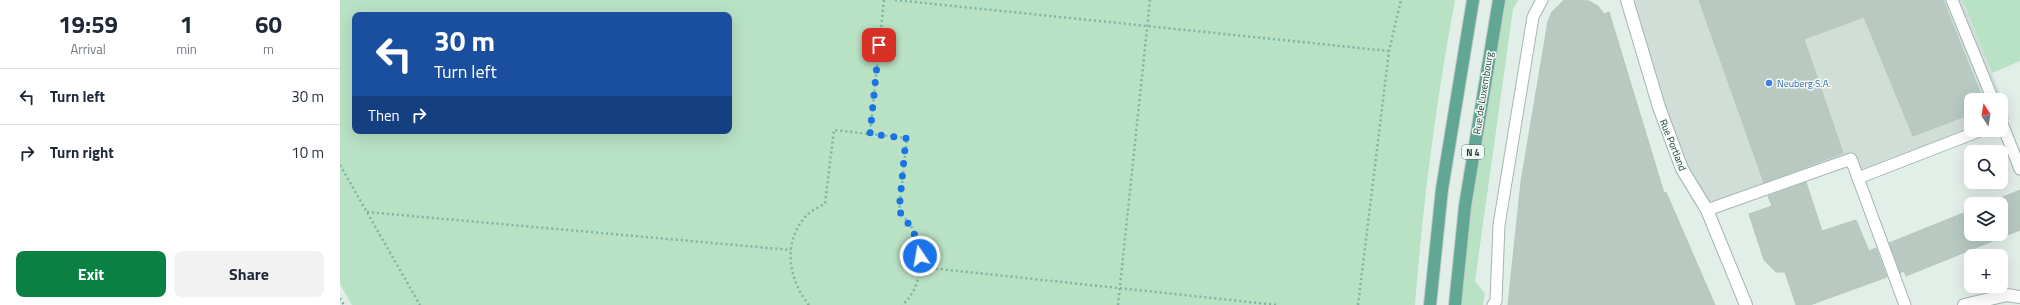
<!DOCTYPE html>
<html lang="en">
<head>
<meta charset="utf-8">
<style>
  :root { --surface:#fff; --page:#f2f2f3; --text:#1f2937; --muted:#747a83; --line:#e0e1e3; --accent:#0b8043 }
  body { margin:0; font-family:"Titillium Web",sans-serif; background:var(--page); color:var(--text); height:100vh; display:flex; flex-direction:column; font-size:15px; white-space:nowrap }
  * { box-sizing:border-box; margin:0 }
  p { font-size:13px; color:var(--muted) }
  .icon { flex:none; width:22px; height:22px; fill:none; stroke:currentColor; stroke-width:2; stroke-linecap:round; stroke-linejoin:round }
  .map { position:relative; flex:1; overflow:hidden }
  .side { display:flex; flex-direction:column; background:var(--surface); width:340px }
  .side>* { flex:none }
  .banner { position:absolute; left:12px; top:12px; width:380px; height:122px; border-radius:8px; box-shadow:0 4px 16px #0002; background:#1a4fa0; color:#fff; overflow:hidden }
  .needle { width:26px; rotate:348deg }
  .fabs { position:absolute; left:1624px; top:93px; display:grid; gap:8px }
  .fabs a { display:grid; place-items:center; width:44px; height:44px; border-radius:8px; background:var(--surface); box-shadow:0 4px 16px #0002; font-size:20px }
  .pin { position:absolute; display:grid; place-items:center; width:34px; height:34px; color:#fff; margin:-17px; border-radius:8px; box-shadow:0 2px 6px #0006 }
  .me { position:absolute; width:44px; margin:-22px; rotate:348deg; stroke-linejoin:round; filter:drop-shadow(0 0 3px #0008) }
  .turn { display:flex; align-items:center; gap:14px; height:84px; padding:0 16px; font-size:18px }
  .turn .icon { width:52px; height:52px; stroke-width:2.5 }
  .turn b { display:block; font-size:28px; line-height:34px }
  .then { display:flex; align-items:center; height:38px; padding:0 16px; background:#0003; gap:8px; font-size:15px }
  .eta { display:flex; justify-content:space-evenly; align-items:center; height:68px; text-align:center }
  .eta b { font-size:24px; font-weight:700; line-height:28px }
  .primary-button { display:flex; gap:8px; margin-top:auto; padding:8px 16px }
  .primary-button a { flex:1; height:46px; border-radius:8px; background:var(--accent); color:#fff; font-size:16px; font-weight:700; line-height:46px; text-align:center }
  .primary-button a+a { background:var(--page); color:var(--text) }
  ul { padding:0; list-style:none }
  li { display:flex; align-items:center; gap:12px; height:56px; padding:0 16px; border-top:1px solid var(--line) }
  li div { flex:1 }
  li b { display:block; font-size:15px }
  li em { font-style:normal }
  main { display:flex; flex:1; min-height:0 }
  .map>svg:first-child { display:block }
  .built { fill:#d0ded7 }
  .green { fill:#b9e1c3; fill-rule:evenodd }
  .building { fill:#b7c9c1; stroke:#b4c8bf }
  .lines { fill:none; stroke-linecap:round; stroke-linejoin:round }
  .service-casing { stroke:#a4b6af; stroke-width:13 }
  .minor-casing { stroke:#a4b6af; stroke-width:14 }
  .primary-casing { stroke:#c1cac7; stroke-width:14 }
  .path { stroke:#7fb4a3; stroke-width:2.5; stroke-dasharray:2 3; stroke-linecap:butt }
  .service { stroke:#fff; stroke-width:11 }
  .minor { stroke:#fff; stroke-width:12 }
  .primary { stroke:#62a794; stroke-width:12 }
  .route { stroke:#1a73e8; stroke-width:7; stroke-dasharray:0 12.6 }
  .shop-dot { fill:#3f7fe0; stroke:#f3faf6; stroke-width:1.5 }
  .labels { text-anchor:middle; dominant-baseline:central; stroke-width:3; stroke-linejoin:round; paint-order:stroke }
  .shield { fill:#f3faf6; stroke:#5f7870; stroke-width:1 }
  .shield-label { font-size:9px; font-weight:bold; fill:#204037 }
  .shop-label { font-size:10px; fill:#366cbe; stroke:#f3faf6; text-anchor:start }
  .street-label { font-size:10px; fill:#204037; stroke:#f3faf6 }
</style>
</head>
<body>
<main>
<section class="side">
<div class="eta">
<div><b>19:59</b><p>Arrival</p></div>
<div><b>1</b><p>min</p></div>
<div><b>60</b><p>m</p></div>
</div>
<ul>
<li><svg class="icon" aria-label="left" viewBox="0 0 24 24"><path d="M17 20v-9H6M10 6l-5 5 5 5"/></svg><div><b>Turn left</b></div><em>30 m</em></li>
<li><svg class="icon" aria-label="right" viewBox="0 0 24 24"><path d="M7 20v-9h11M14 6l5 5-5 5"/></svg><div><b>Turn right</b></div><em>10 m</em></li>
</ul>
<div class="primary-button"><a>Exit</a><a>Share</a></div>
</section>
<div class="map">
<svg width="1680" height="305" viewBox="0 0 1680 305">
  <rect width="100%" height="100%" fill="#e2eee8"/>
  <polygon class="built" points="1287,0 1623,0 1670,119 1661,122 1661,100 1631,100 1631,130 1518,178 1511,159 1367,210 1342,169"/>
  <g class="green">
    <path d="M0,0H1115C1096,101 1083,203 1075,305H12L0,284ZM15,15H389V131H15Z"/>
    <polygon points="1159,0 1178,0 1173,9 1135,281 1145,294 1143,305 1115,305"/>
    <polygon points="1623,0 1680,0 1680,61 1652,73"/>
  </g>
  <g class="building">
    <polygon points="1224,0 1249,1 1258,6 1264,14 1269,12 1324,193 1326,192 1375,305 1168,305 1181,182 1208,21 1212,12"/>
    <polygon points="1359,0 1603,0 1643,100 1631,100 1631,114 1573,136 1524,17 1464,39 1503,153 1424,183"/>
    <polygon points="1466,182 1482,231 1516,220 1529,251 1536,248 1547,277 1470,305 1456,305 1445,272 1436,272 1424,260 1409,214 1432,206 1428,196"/>
    <polygon points="1680,190 1680,230 1566,276 1564,271 1560,273 1549,243 1631,210 1631,234 1661,234 1661,204 1646,204"/>
  </g>
  <g class="lines">
    <g class="service-casing">
      <g id="service">
        <polyline points="1612,0 1653,100"/>
        <polyline points="1661,121 1680,169"/>
        <polyline points="1518,178 1565,305"/>
        <polyline points="1367,210 1511,159 1518,178 1642,130"/>
        <polyline points="1153,305 1156,301 1159,225 1193,17 1202,0"/>
      </g>
    </g>
    <g class="minor-casing">
      <g id="minor">
        <polyline points="1287,0 1319,107 1342,169 1367,210 1406,305"/>
        <polyline points="1624,305 1667,295 1680,297"/>
      </g>
    </g>
    <g class="primary-casing">
      <g id="primary">
        <polyline points="1090,305 1102,189 1133,0"/>
        <polyline points="1115,305 1125,206 1159,0"/>
      </g>
    </g>
    <g class="path">
      <path d="M544,0L530,134L567,138L559,211C563,216 569,222 572,228C584,251 584,287 562,305"/>
      <polyline points="555,0 1049,51"/>
      <polyline points="0,165 80,305"/>
      <polyline points="27,212 451,250"/>
      <polyline points="581,267 938,305"/>
      <polyline points="0,298 4,305"/>
      <path d="M469,305C448,279 442,241 467,215C472,210 480,207 485,203L494,130L530,134"/>
      <polyline points="778,305 810,0"/>
      <polyline points="1018,305 1049,51 1061,0"/>
    </g>
    <use href="#service" class="service"/>
    <use href="#minor" class="minor"/>
    <use href="#primary" class="primary"/>
  </g>
  <g class="lines">
    <path class="route" d="M539,45L530,134L566,138L559,211C570,225 579,238 580,256"/>
  </g>
  <circle class="shop-dot" cx="1429" cy="83" r="4"/>
  <g class="labels">
    <rect class="shield" x="1122" y="145" width="22" height="14" rx="3"/>
    <g class="shield-label">
      <text x="1133" y="152">N 4</text>
    </g>
    <g class="shop-label">
      <text x="1437" y="83">Neuberg S.A.</text>
    </g>
    <g class="street-label">
      <text transform="translate(1143 93) rotate(-81)">Rue de Luxembourg</text>
      <text transform="translate(1333 145) rotate(68)">Rue Portland</text>
    </g>
  </g>
</svg>
<div class="fabs">
<a><svg class="needle" viewBox="-14 -14 28 28"><path d="M0-13l5 13h-10z" fill="#e53935"/><path d="M0 13l5-13h-10z" fill="#747a83"/></svg></a>
<a><svg class="icon" aria-label="search" viewBox="0 0 24 24"><circle cx="10" cy="10" r="6"/><path d="M15 15l6 6"/></svg></a>
<a><svg class="icon" aria-label="layers" viewBox="0 0 24 24"><path d="M12 4l9 5-9 5-9-5zM3 14l9 5 9-5"/></svg></a>
<a>+</a>
</div>
<div class="pin" style="left:539px;top:45px;background:#d93025"><svg class="icon" aria-label="arrive" viewBox="0 0 24 24"><path d="M6 21V4h12l-3 4 3 4H6"/></svg></div>
<svg class="me" style="left:580px;top:256px" viewBox="-20 -20 40 40"><circle r="17" fill="#1a73e8" stroke="#fff" stroke-width="3"/><path d="M0-11L8 9 0 5-8 9z" fill="#fff"/></svg>
<div class="banner">
<div class="turn"><svg class="icon" aria-label="left" viewBox="0 0 24 24"><path d="M17 20v-9H6M10 6l-5 5 5 5"/></svg><div><b>30 m</b>Turn left</div></div>
<div class="then">Then<svg class="icon" aria-label="right" viewBox="0 0 24 24"><path d="M7 20v-9h11M14 6l5 5-5 5"/></svg></div>
</div>
</div>
</main>
</body>
</html>
